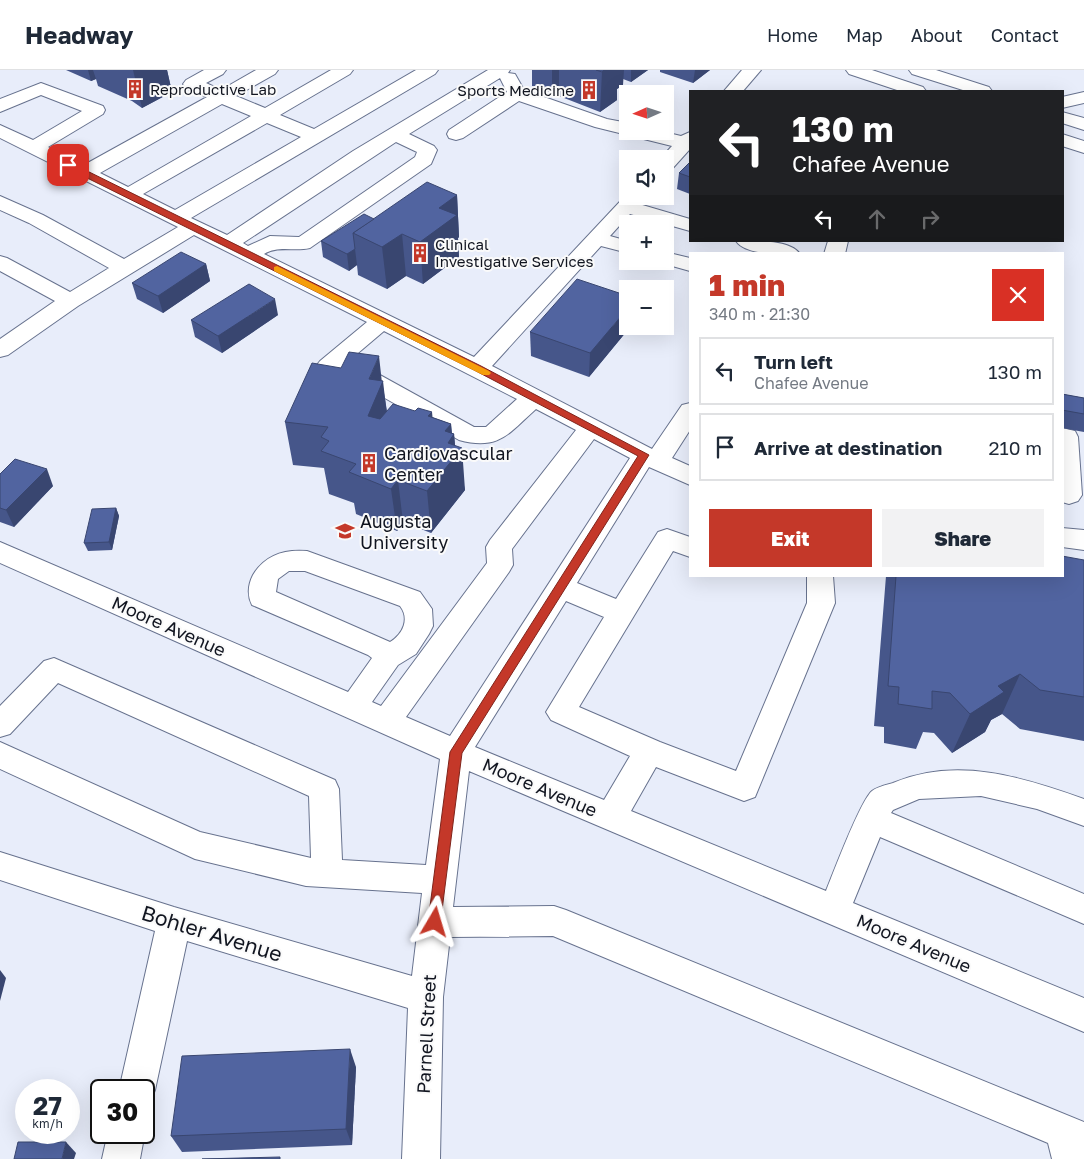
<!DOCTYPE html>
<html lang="en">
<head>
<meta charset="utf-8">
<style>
  :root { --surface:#fff; --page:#f2f2f3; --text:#1f2937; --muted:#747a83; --line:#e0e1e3; --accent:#c43829 }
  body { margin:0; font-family:"Golos Text",sans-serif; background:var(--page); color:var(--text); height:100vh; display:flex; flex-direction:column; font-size:19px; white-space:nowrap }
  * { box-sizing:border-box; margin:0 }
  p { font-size:16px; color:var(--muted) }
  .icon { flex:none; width:28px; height:28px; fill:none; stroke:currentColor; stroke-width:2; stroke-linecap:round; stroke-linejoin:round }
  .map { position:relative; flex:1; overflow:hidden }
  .details { position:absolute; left:689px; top:182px; width:375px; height:325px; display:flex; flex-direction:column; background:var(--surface); border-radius:0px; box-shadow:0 5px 20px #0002 }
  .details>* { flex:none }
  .hud { position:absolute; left:689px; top:20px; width:375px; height:152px; border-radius:0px; box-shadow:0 5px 20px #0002; background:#202124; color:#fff; overflow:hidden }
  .needle { width:32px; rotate:267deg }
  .controls { position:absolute; left:619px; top:15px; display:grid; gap:10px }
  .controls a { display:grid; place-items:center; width:55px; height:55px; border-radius:0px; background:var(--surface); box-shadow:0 5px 20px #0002; font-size:25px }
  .speed { position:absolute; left:15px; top:1009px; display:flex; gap:10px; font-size:25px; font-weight:700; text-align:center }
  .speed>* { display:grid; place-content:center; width:65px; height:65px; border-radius:50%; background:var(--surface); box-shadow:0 5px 20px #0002; line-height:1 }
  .speed small { font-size:12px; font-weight:400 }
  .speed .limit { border:2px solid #111; border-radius:8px; background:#fff; color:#111 }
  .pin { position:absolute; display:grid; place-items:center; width:42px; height:42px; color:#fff; margin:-21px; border-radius:10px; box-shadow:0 2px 8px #0006 }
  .me { position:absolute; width:55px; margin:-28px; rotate:7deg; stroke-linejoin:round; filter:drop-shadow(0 0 4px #0008) }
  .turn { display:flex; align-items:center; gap:18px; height:105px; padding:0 20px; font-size:22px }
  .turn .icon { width:65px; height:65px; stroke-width:2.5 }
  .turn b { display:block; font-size:35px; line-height:42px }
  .lanes { display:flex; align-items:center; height:48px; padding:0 20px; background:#0003; justify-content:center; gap:25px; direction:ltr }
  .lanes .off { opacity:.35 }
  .round { display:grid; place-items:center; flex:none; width:52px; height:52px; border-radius:0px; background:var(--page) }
  .headline { display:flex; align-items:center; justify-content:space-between; height:85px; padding:0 20px }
  h1 { font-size:30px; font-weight:800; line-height:38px; color:var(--accent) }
  .cta { display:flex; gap:10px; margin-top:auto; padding:10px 20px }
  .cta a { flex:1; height:58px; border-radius:0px; background:var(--accent); color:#fff; font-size:20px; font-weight:800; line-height:58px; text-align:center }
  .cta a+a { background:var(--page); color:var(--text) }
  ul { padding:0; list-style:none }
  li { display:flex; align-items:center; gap:15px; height:68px; margin:0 10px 8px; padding:0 10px; border:2px solid var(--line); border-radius:0px }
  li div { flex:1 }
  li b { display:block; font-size:19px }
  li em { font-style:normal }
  header { display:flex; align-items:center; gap:30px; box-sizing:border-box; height:70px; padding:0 25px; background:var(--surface); border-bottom:1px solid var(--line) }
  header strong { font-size:24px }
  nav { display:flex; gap:28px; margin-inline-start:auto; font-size:18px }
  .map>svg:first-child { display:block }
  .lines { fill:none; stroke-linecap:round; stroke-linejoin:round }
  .minor-casing { stroke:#67728e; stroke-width:2 }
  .major-casing { stroke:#67728e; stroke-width:2 }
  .minor { fill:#fff; fill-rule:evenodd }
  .major { fill:#fff; fill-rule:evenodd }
  .wall { fill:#46568a }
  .shaded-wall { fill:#394670 }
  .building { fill:#5164a0; stroke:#394670 }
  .route { fill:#c43829; stroke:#7f241b }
  .slow { fill:#f59e0b }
  .labels { text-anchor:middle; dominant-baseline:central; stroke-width:4; stroke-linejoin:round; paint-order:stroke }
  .far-poi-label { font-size:15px; fill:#111520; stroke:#fafafa; text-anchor:start }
  .poi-label { font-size:18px; fill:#111520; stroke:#fafafa; text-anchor:start }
  .street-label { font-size:18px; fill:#111520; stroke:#fafafa }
  .near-street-label { font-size:21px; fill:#111520; stroke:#fafafa }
</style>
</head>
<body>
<header>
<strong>Headway</strong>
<nav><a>Home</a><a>Map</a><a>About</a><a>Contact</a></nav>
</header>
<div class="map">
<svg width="1084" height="1089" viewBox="0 0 1084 1089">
  <rect width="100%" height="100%" fill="#e8edfa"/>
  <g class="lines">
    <g class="minor-casing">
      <g id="minor">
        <path d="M204,0H226L223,4L206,13L221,20L256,0H278L275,4L236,26L265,38L331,0H353L350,4L280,45L314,59L416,0H438L435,4L191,148L227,165L353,81L488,0H510L508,3L515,4L524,20L607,49L628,53V61H660L681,66L690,62V79L672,99L665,101V89H660L672,76L595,57L519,31L463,68L456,70L449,68L447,64L449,60L507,22L500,8L409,64L434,76L437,80L431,94L310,178C294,182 279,175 264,184L474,287L628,123V126H646L639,134L690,149V161L630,144L610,166L628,171V183L601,176L492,296L652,379L682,335L690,333V360L672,388L690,396V415L649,397L577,513L616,529L658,462L667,459L690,467V487L673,481L579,637L660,672L736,701L807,533V506H833L835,533L755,727L744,731L656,697L631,741L826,821C833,804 860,731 872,721C877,717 886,715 893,713C956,686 1023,707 1084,729V756L1037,739L981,726L919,729L893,740L891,743L1084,824V854L880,767L853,833L1084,928V962L469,701L453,837L554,836L566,840L1084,1052V1089H1052L1048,1073L553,866L450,867L443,927L440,1089H402L408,938L187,871L155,1020L150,1033L144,1035V1020H119L155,861L0,810V782L174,837L412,906L422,823L306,816L195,789L0,699V672L200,762L311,788L309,726L58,613L10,664L0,667V636L44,591L54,588L335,710L339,719L342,790L426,795L440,689L0,493V472L348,622L372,588L368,585L252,535C247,525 248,515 253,505C265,485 284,479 307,481L420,522L432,539L433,556L429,564L416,584L398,595L372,632L381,636L487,493L486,477L490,470L576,360L536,339C509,363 499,381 459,370L337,301L328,303L320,301L316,296L320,291L367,252L194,165L78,236L8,285L0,287V269L55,231L0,201V186L7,188L70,222L109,198L29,153L0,140V126L43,145L124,189L178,157L0,68V55L33,70L82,41L41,25L0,42V29L41,13L103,36L105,40L103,44L48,77L84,95L207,27L186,18L183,14L186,10ZM222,34L251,46L128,117L100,103ZM267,53L301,67L175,140L143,124ZM396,72L417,82L415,87L299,167L270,166L248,176L243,173ZM384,261L517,329L486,357H474L351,289ZM594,369L630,388L450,666L406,647L509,502L513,495L512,479ZM289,501H305L400,536C410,549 403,564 390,572L276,522L278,509ZM566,531L604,547L546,642L551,650L630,686L604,730L475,677Z"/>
        <polygon points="742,0 761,0 743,21 724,21"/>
        <polygon points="1084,22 1084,33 1062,38 1062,27"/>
        <path d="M736,171C752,171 790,169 800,184C784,184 746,186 736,171Z"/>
        <polygon points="828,171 848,171 845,184 824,184"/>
        <polygon points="665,182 690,188 690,201 658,192 665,191"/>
        <polygon points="1062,358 1075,361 1078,367 1082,425 1078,431 1069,434 1062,432"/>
        <polygon points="1062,458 1084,460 1084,480 1062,477"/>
        <polygon points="144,1058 145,1062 140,1089 102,1089 108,1062 144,1062"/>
      </g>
    </g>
    <g class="major-casing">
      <g id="major">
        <polygon points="846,0 872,0 923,17 926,21 900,21 849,4"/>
        <polygon points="909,0 936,0 989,17 992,21 966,21 912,4"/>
        <polygon points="1062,42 1084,48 1084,60 1062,53"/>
        <polygon points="1062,64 1084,71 1084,83 1062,76"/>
      </g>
    </g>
    <use href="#minor" class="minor"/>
    <use href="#major" class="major"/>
  </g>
  <g class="wall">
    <polygon points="66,0 167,0 172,22 142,38 132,31 98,16 96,9 91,11"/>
    <polygon points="532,0 648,0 631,12 623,9 623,15 617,19 617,30 600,42 559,26 559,19 552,23 532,16"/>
    <polygon points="660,0 710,0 693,13 660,2"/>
    <polygon points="690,92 690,124 677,119 679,103"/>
    <polygon points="457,125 459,167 458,168 459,187 423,214 406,206 387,219 358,205 357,195 349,201 323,187 321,171"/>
    <polygon points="206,194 210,211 163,243 137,229 132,213"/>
    <polygon points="278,245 222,283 195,267 191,250"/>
    <polygon points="631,256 589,307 531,286 530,262"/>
    <polygon points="341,298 382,311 387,341 415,341 432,342 432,347 451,354 452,363 454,364 455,376 465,420 431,463 403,452 397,461 356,444 354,433 329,424 324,398 293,395 285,352"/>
    <polygon points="1062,324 1084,328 1084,362 1062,358"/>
    <polygon points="0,404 53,416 14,457 0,452"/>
    <polygon points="116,438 119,446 112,480 88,481 84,473"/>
    <polygon points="1084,490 1084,671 1020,659 1002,644 991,650 985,662 952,683 934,663 923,662 916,679 884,673 884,657 874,656 886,506 1062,506"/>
    <polygon points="356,997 352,1075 182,1082 171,1066"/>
  </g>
  <g class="shaded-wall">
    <polygon points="88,0 93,0 96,9 91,11"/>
    <polygon points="133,0 167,0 172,22 142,38"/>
    <polygon points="552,0 559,0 559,19 552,23"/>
    <polygon points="604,0 624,0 623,15 617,19 617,30 600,42 602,2"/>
    <polygon points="631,0 648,0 631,12"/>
    <polygon points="695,0 710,0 693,13"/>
    <polygon points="457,125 459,167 458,168 459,187 423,214 420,172 439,138"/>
    <polygon points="402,164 406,206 387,219 382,177"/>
    <polygon points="355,179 357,195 349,201 347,184"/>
    <polygon points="206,194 210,211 163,243 158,226"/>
    <polygon points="275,229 278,245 222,283 218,266"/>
    <polygon points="628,238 628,256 631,256 589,307 590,283"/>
    <polygon points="379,286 382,313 383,311 388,354 368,346 369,309"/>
    <polygon points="432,342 436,384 428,346"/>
    <polygon points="451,354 452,368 454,364 456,386 462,378 465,420 431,463 427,421 445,361"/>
    <polygon points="47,399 53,416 14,457 6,440"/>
    <polygon points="398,410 403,452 397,461 391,419"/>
    <polygon points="116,438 119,446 112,480 109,472"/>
    <polygon points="1020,604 1002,644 991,650 985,662 952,683 970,644 998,616"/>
    <polygon points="0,900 6,908 0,931"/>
    <polygon points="350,979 356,997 352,1075 346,1059"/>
    <polygon points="66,1072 76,1083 74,1089 62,1089"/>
  </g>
  <g class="building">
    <polygon points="596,0 604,0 602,2"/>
    <polygon points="690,92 690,107 679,103"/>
    <polygon points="427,112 457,125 439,138 457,145 420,172 402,164 382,177 353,163"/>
    <polygon points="364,144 374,149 353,163 355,179 347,184 321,171"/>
    <polygon points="181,182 206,194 158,226 132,213"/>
    <polygon points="577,209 628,226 628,238 590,283 530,262"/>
    <polygon points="249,214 275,229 218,266 191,250"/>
    <polygon points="349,282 379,286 369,309 383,311 368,346 380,349 393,334 415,341 418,338 432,342 428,346 451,354 445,361 454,364 448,373 462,378 427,421 398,410 391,419 349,402 356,394 321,381 329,371 321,367 328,357 285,352 312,293 341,298"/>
    <polygon points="1062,324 1084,328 1084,344 1062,340"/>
    <polygon points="15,389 47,399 6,440 0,438 0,404"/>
    <polygon points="116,438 109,472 84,473 92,439"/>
    <polygon points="1062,486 1084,490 1084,627 1040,620 1020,604 998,616 1004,622 970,644 950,623 932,621 932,639 898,634 899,617 888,616 896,506 1062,506"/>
    <polygon points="350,979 346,1059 171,1066 182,986"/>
    <polygon points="18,1072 66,1072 62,1089 14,1089"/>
    <polygon points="280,1087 280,1089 202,1089"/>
  </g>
  <polygon class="route" points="65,93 71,93 481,296 649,385 462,683 440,856 435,858 430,856 428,852 450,682 638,386 474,300 65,97"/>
  <polygon class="slow" points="277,196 489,301 491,303 489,305 483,305 274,201 274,197"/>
  <defs>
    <g id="building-bare" transform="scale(1.5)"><path d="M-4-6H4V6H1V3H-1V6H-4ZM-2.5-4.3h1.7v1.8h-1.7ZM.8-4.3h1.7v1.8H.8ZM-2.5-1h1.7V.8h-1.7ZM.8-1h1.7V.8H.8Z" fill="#c43829" stroke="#fafafa" stroke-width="2.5" paint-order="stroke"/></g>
    <g id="university-bare" transform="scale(1.5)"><path d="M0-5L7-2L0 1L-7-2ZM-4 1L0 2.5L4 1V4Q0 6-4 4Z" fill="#c43829" stroke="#fafafa" stroke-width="2.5" paint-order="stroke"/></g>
  </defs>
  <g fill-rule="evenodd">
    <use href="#building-bare" x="135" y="19"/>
    <use href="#building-bare" x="589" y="20"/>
    <use href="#building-bare" x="420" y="183"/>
    <use href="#building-bare" x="369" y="393"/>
    <use href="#university-bare" x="345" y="461"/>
  </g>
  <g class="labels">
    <g class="far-poi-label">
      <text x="150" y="19">Reproductive Lab</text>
      <text x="574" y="20" text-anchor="end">Sports Medicine</text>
      <text x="435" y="174">Clinical<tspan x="435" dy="17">Investigative Services</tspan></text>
    </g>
    <g class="poi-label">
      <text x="384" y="383">Cardiovascular<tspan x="384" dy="21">Center</tspan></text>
      <text x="360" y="451">Augusta<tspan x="360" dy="21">University</tspan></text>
    </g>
    <g class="street-label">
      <text transform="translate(169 556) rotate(24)">Moore Avenue</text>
      <text transform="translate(540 717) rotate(23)">Moore Avenue</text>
      <text transform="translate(914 873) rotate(23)">Moore Avenue</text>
      <text transform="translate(426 964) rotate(-87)">Parnell Street</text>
    </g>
    <g class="near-street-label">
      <text transform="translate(212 863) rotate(17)">Bohler Avenue</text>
    </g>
  </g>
</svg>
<div class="controls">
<a><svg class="needle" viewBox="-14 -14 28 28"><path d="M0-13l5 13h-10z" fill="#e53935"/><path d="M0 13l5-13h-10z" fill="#747a83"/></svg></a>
<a><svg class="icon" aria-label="sound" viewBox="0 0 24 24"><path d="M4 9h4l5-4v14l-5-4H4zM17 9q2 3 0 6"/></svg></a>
<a>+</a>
<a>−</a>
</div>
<div class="speed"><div>27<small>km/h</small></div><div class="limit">30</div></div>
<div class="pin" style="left:68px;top:95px;background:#d93025"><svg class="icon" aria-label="arrive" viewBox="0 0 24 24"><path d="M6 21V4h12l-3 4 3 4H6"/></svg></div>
<svg class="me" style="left:435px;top:852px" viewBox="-20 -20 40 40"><path d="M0-17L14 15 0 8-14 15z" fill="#c43829" stroke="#fff" stroke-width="4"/></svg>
<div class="hud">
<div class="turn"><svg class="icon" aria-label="left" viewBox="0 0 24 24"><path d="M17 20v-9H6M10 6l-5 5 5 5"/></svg><div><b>130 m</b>Chafee Avenue</div></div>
<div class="lanes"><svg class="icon" aria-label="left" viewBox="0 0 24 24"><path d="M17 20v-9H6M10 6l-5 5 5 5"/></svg><svg class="icon off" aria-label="ahead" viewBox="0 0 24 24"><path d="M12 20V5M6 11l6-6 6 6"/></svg><svg class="icon off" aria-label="right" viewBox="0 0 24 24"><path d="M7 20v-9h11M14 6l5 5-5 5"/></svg></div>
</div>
<section class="details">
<div class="headline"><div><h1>1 min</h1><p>340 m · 21:30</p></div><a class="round" style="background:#d93025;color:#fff"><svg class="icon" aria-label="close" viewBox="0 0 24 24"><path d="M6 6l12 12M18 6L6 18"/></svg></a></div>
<ul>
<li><svg class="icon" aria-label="left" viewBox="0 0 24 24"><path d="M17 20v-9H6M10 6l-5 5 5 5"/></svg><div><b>Turn left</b><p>Chafee Avenue</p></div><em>130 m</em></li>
<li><svg class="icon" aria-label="arrive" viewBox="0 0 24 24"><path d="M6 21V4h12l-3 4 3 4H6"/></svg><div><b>Arrive at destination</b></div><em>210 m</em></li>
</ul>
<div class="cta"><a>Exit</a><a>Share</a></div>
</section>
</div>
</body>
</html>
